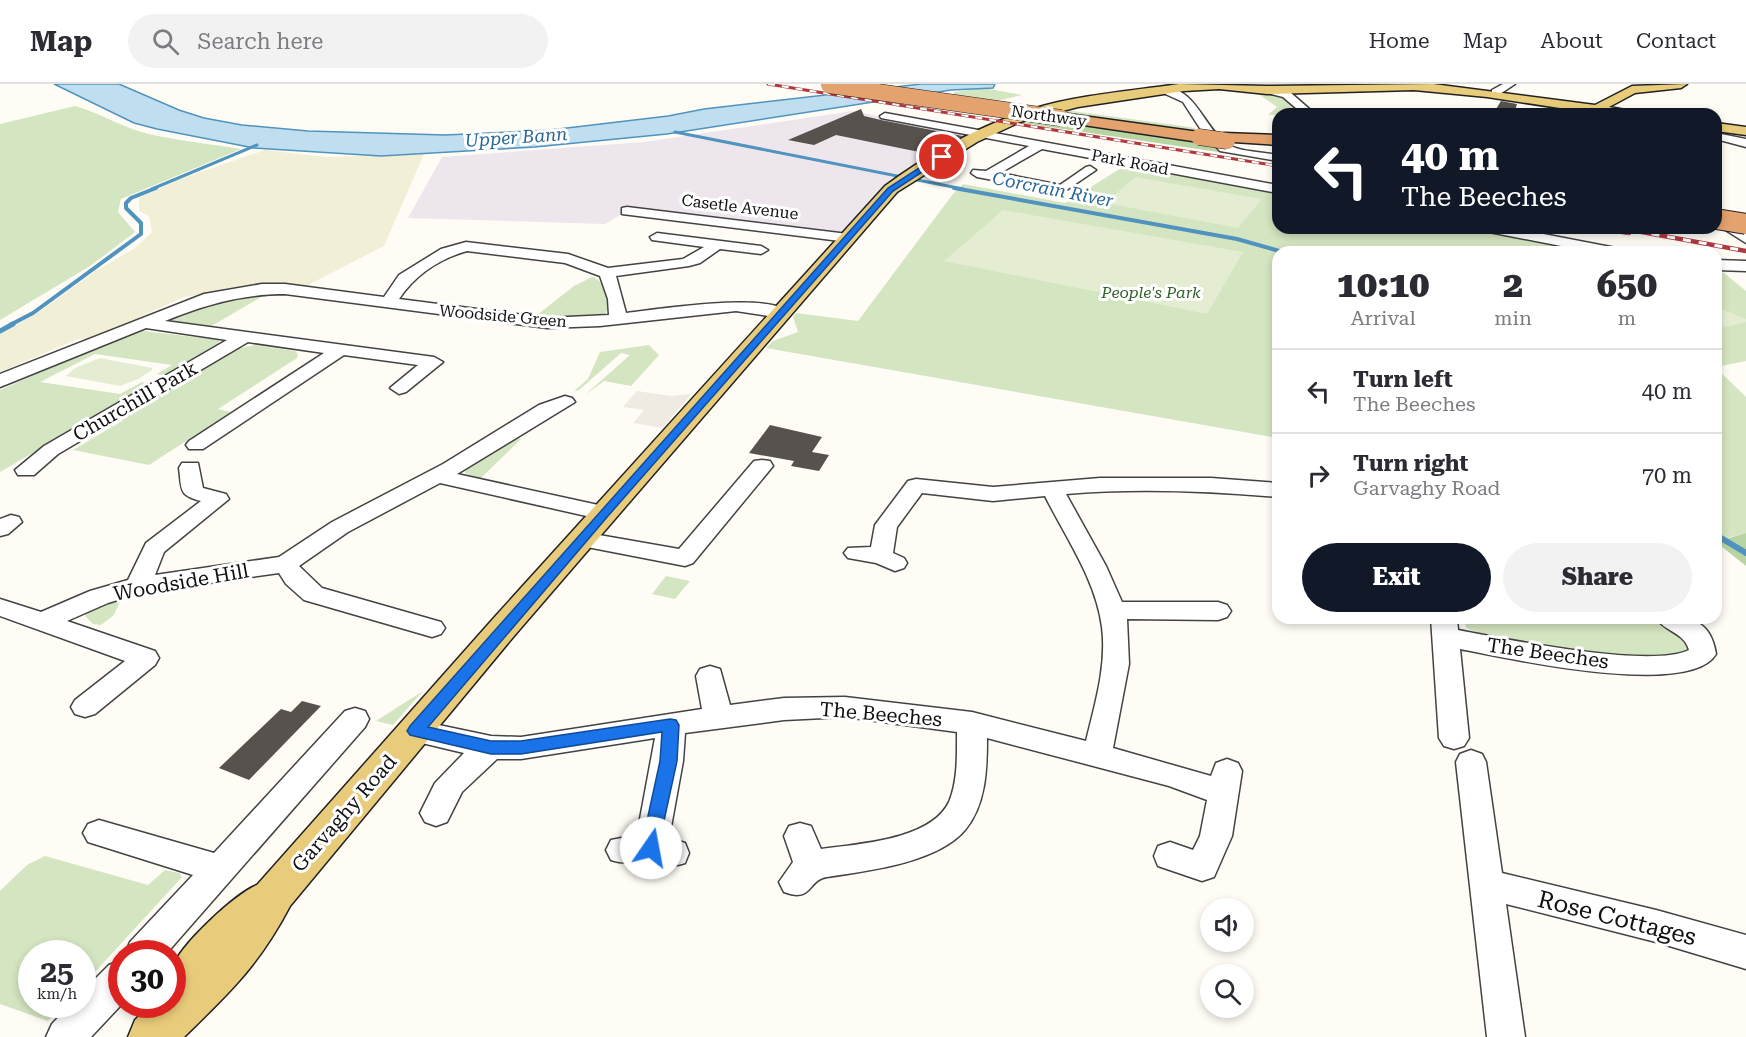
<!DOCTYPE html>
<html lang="en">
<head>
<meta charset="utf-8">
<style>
  :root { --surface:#fff; --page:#f2f2f3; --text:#2b2b33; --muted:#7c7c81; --line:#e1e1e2; --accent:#111827 }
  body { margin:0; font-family:"Roboto Serif",serif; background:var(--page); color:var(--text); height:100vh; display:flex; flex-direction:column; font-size:22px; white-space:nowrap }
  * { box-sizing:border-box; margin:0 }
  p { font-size:20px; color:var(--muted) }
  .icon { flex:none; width:33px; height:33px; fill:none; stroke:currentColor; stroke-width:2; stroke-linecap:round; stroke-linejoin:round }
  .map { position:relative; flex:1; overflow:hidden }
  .side { position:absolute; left:1272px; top:162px; width:450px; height:378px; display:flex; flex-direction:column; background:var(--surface); border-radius:18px; box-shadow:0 3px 9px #0003 }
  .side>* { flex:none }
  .guide { position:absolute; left:1272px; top:24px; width:450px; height:126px; border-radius:18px; box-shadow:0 3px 9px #0003; background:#111827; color:#fff; overflow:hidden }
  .fabs { position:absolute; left:1200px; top:814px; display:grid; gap:12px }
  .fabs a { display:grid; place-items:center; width:54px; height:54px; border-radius:50%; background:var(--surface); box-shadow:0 3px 9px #0003; font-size:30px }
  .speed { position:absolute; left:18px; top:856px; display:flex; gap:12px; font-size:30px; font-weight:700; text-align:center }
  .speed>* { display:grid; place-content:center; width:78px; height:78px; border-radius:50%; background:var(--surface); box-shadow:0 3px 9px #0003; line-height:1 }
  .speed small { font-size:15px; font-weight:400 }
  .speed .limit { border:9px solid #d22; background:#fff; color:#111 }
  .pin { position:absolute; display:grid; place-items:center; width:51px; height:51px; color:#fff; margin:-26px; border:3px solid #fff; border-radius:50%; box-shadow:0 2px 6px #0007 }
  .me { position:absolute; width:66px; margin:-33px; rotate:12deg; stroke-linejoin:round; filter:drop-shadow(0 0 4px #0008) }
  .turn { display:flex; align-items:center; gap:21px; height:126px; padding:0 30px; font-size:27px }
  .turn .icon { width:78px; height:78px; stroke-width:2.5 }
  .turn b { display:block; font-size:42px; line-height:51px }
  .eta { display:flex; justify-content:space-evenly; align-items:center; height:102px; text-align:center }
  .eta b { font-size:36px; font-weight:800; line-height:42px }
  .primary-button { display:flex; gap:12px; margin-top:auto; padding:12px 30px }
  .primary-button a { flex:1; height:69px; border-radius:36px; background:var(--accent); color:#fff; font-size:24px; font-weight:800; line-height:69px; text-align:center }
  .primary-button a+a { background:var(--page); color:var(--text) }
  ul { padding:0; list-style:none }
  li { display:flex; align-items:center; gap:18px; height:84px; padding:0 30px; border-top:2px solid var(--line) }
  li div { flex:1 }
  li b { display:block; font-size:22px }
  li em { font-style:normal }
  header { display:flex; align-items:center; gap:36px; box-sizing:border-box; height:84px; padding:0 30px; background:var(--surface); border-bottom:2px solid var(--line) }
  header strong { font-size:28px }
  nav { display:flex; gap:33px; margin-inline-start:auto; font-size:21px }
  .search { width:420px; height:54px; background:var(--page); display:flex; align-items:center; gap:15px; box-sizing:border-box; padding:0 21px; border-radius:33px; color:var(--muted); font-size:22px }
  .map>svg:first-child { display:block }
  .industrial { fill:#ede6ed }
  .farmland { fill:#f2efd7 }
  .green { fill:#d4e5c1 }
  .forest { fill:#b9d4a3 }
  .pitch { fill:#e4edd2 }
  .plaza { fill:#efebe3 }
  .water { fill:#bfdeef; stroke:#4f93be; stroke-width:1.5 }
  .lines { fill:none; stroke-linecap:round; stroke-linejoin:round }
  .stream-far3 { stroke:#4f93be; stroke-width:3 }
  .stream-far2 { stroke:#4f93be; stroke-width:4 }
  .stream-far1 { stroke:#4f93be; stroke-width:5 }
  .stream { stroke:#4f93be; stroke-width:6 }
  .building { fill:#58524e }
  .minor-casing { stroke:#434343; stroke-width:3 }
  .major-casing { stroke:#212121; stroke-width:3 }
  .highway-casing { stroke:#212121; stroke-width:3 }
  .minor { fill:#fff; fill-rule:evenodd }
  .major { fill:#e8cc7b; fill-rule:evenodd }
  .highway { fill:#e3a26e; fill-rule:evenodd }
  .rail-far1-casing { stroke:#b0383f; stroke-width:3 }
  .rail-casing { stroke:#b0383f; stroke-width:4.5 }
  .rail-far1 { stroke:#fff; stroke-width:2; stroke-dasharray:7; stroke-linecap:butt }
  .rail { stroke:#fff; stroke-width:3; stroke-dasharray:8; stroke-linecap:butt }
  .highway-bridge-far1-casing { stroke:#212121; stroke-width:17; stroke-linecap:butt }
  .highway-bridge-casing { stroke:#212121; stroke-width:22; stroke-linecap:butt }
  .highway-bridge-far1 { stroke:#e3a26e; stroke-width:16 }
  .highway-bridge { stroke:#e3a26e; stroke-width:20 }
  .route { fill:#1a73e8; stroke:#114b97; stroke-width:1.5 }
  .labels { text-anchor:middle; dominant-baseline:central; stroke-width:6; stroke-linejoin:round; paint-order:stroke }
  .far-street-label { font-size:16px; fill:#101010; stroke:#fff }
  .far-park-label { font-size:16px; font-style:italic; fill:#346128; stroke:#fff }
  .far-water-label { font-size:18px; font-style:italic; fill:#286694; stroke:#fff }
  .street-label { font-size:20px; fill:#101010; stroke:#fff }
  .near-street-label { font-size:24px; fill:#101010; stroke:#fff }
</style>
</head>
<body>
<header>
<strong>Map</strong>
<div class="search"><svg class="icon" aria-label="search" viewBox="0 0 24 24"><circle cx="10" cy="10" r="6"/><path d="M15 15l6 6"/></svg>Search here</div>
<nav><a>Home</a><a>Map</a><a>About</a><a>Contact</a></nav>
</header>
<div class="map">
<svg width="1746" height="953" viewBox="0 0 1746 953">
  <rect width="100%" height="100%" fill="#fefcf5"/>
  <polygon class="industrial" points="853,27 974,51 893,96 844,149 630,125 605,140 408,134 442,73 644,58"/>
  <polygon class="farmland" points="265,66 326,73 424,70 384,162 306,202 255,202 184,213 91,255 78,255 0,288 0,250 42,226 94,188 135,164 152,148 149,132 139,127 139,114 180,95"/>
  <g class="green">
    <polygon points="984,4 1022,11 996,17 951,12 955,8"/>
    <polygon points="1257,9 1282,12 1301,30 1268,31 1277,23"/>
    <path d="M75,22C101,29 122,44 149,50C179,57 211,60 241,65L121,115L118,128L135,148L90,182L0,236V40Z"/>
    <polygon points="1065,26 1190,43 1200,46 1174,46 1058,29"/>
    <polygon points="1126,81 1278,109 1278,144 1469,144 1585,168 1278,168 1278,354 766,264 773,257 798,248 793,233 796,229 858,237 953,110 963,100 1065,119"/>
    <polygon points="1716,189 1724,189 1746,207 1746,277 1716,283"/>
    <path d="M592,193C604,195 611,218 606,229L591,233L537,231L574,202Z"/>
    <polygon points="262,208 282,210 263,212 208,244 170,238 169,234 192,223"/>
    <polygon points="143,247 220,256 217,262 161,295 156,294 161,291 157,290 172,281 95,270 40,298 120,310 142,298 151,300 0,388 0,306 111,257"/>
    <polygon points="255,261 295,267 298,270 297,274 218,325 231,328 149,381 73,366 122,337 126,330 236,265"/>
    <polygon points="649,261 659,271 631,302 604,297 585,311 630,271 621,269 579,306 574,307 588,295 600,268"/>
    <polygon points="1716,284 1746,313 1746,449 1716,457"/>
    <polygon points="512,353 521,355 480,395 465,389 466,383"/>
    <polygon points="666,492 690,497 675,515 652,510"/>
    <polygon points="121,515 114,531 101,541 93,540 85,532 88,527"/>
    <path d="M1464,534H1642L1671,540L1691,553L1689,568C1631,581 1521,568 1466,544Z"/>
    <polygon points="423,607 393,641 376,637"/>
    <polygon points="45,772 148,801 165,786 179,789 182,793 83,901 82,870 32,870 32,921 63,921 48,937 0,920 0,807 27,781"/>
  </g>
  <g class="forest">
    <polygon points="1047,35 1207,57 1225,69 1023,39"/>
    <polygon points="1746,449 1746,482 1716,458"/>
  </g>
  <g class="pitch">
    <polygon points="1135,93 1262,115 1238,144 1105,119"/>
    <polygon points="1003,126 1243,168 1207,230 944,177"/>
    <polygon points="1716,223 1746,235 1746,238 1725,243 1716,239"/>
    <polygon points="100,274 152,284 152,286 138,295 120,302 66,292 75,284"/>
  </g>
  <polygon class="plaza" points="637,307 671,312 691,310 663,344 633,339 644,326 623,323"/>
  <polygon class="water" points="54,0 119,0 179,26 204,34 242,41 308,47 445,51 550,46 668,32 704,25 921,0 995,0 993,4 951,6 667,50 535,63 381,72 254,64 157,45 134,39"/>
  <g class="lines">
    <g class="stream-far3">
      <polyline points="675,48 963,105"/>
      <polyline points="152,105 257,61"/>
    </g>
    <g class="stream-far2">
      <polyline points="954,104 1237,155 1283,168"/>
      <polyline points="10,241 33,229 141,150 141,139 126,124 126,119 131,114 156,104"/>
    </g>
    <polyline class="stream-far1" points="0,247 13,240"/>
    <polyline class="stream" points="1716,451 1746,469"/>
  </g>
  <g class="building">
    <polygon points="1501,17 1517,20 1514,30 1493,30"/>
    <polygon points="861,25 864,32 881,36 962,52 929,70 836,51 814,61 788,56"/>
    <polygon points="770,341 822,353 812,368 829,371 819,387 791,382 794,377 749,369"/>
    <polygon points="302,617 321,622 249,696 219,684 281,625 291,628"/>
  </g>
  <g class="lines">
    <g class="minor-casing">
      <g id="minor">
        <polygon points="1503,0 1515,0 1500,10 1492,10 1492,6"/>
        <polygon points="1267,3 1291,9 1315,30 1303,30 1283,13 1263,8 1262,6"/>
        <path d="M1161,4C1195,0 1204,45 1227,60C1239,68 1264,68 1278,71V77L1220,67L1203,49L1183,18L1161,8Z"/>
        <polygon points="1584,21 1589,24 1584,30 1572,30"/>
        <polygon points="885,29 1278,101 1278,109 1042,65 1000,89 1060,101 1086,83 1090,82 1096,86 1062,109 977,93 971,89 973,86 986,87 1029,62 881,34 880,32"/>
        <polygon points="1716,49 1746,55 1746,63 1716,55"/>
        <polygon points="627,123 848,150 855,154 848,158 622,130 622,124"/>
        <polygon points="1716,129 1746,148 1746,159 1716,140"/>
        <polygon points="1482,144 1512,144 1616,164 1623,168 1592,168 1489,148"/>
        <path d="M657,149L761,162L768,166L761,170L720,165L700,179L689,182L616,192L626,229C654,226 773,207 789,229L781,234L736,227L600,242L547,244L285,210C242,210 204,221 165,237L434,273L443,278L406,308L399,310L390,304L418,281L344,271L203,365H189L186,361L189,357L324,269L248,258L58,370L34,391H18L15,386L44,362L227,256L146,244L0,303V290L204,210L262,200H285L384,213L399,191L441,165L466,158L568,170L608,184L683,175L704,163L652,156L650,153ZM467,167L565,179L600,192L608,215L609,231L547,234L399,215C415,191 439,175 467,167Z"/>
        <polygon points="1716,176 1746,177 1746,187 1716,186"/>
        <path d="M565,312L572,314L575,318L457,390L612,424L615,429L612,434L604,436L440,399L348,448L299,482L322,504L441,538L445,544L441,550L432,553L304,516L286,500L279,489L140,509L108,519L67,537L155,567L159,574L155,581L95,630L85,633L75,630L71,623L75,616L125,577L0,532V515L41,528L90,507L128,496L146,459L201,417C178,411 182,406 179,384L182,379H198L203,404L226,410L229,415L164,468L155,491L279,473L332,438L443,380L539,321Z"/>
        <polygon points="762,376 770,377 773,382 693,479 685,482 582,462 574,460 570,455 574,450 582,448 679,465 754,377"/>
        <path d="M1100,394H1211L1278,399V413C1208,407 1137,404 1066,410L1106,482L1122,518H1218L1227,521L1231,527L1227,533L1218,536L1127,535L1129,580L1113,664L1211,692L1216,679L1227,675L1238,679L1242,687L1232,752L1214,793L1202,797L1158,782L1154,772L1158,762L1170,758L1193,766L1200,752L1207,716L1169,702L987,654C987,685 986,721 965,746C937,779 867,787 827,793C807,796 813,819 784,808L779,798L793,778L784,752L789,742L800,739L811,742L821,765C858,760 931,756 949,718C958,697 957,670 957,648L845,633L784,636L685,649L683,677L669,754L685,759L689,769L685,779C671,784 664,779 650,778C636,777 625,781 611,776L606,766L611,756L637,751L655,654L521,675H497L462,708L447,738L436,742L425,738L420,729L435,699L464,669L405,655L401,647L405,639L415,636L491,652L521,653L702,625L696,592L700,585L710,582L720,585L730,621L784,614L845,613L972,628L1086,657C1095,620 1107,581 1102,543C1096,496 1066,454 1045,412L993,417L922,409L897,443L893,469L904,474L907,479L904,484L895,487L876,479L848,474L844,469L848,464L871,463L875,441L908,397L916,395L993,403Z"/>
        <polygon points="11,431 19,433 22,438 8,450 0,452 0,435"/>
        <path d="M1431,534H1457L1458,546C1505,555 1650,585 1689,566C1684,548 1665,548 1656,534C1687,534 1710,532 1716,570C1690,615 1506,574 1460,565L1469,654L1464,662L1454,665L1444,662L1439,654Z"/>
        <polygon points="355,624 365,627 369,635 365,643 166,870 125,870 130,858 193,791 88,758 83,749 88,740 99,736 214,769 345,627"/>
        <polygon points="1471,666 1482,670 1486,678 1502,789 1656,826 1746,851 1746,885 1656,858 1506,820 1525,953 1487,953 1456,678 1460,670"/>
        <polygon points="122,876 122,920 91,953 46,953 52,940 70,921 82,921 82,908 109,881"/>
      </g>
    </g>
    <g class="major-casing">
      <g id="major">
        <path d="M1179,0L1267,2L1433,0L1595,21L1632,2L1687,0L1681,4L1635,9L1609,23L1631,27L1633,30H1599L1487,13L1414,6L1267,10L1219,5L1184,7L1078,23L1020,38L977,58L897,108L514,552L290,822C259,881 231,907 184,953H128L135,936L150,921H172C172,910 169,893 173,883C179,862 236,809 257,801L492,536L885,102C923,74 965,50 1009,33C1061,12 1123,8 1179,0Z"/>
        <polygon points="1716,39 1746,43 1746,51 1716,47"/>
      </g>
    </g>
    <g class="highway-casing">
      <g id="highway">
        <polygon points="1061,29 1199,48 1207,53 1199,58 1056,37 1053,34"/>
        <polygon points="1224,49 1278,51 1278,61 1218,57 1216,54"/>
      </g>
    </g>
    <use href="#minor" class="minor"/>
    <use href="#major" class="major"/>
    <use href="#highway" class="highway"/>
    <g class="rail-far1-casing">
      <polyline id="rail-far1" points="768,0 1278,82"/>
    </g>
    <g class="rail-casing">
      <g id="rail">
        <polyline points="1596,144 1629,149"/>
        <polyline points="1620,144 1746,167"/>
      </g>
    </g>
    <use href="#rail-far1" class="rail-far1"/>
    <use href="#rail" class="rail"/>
    <g class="highway-bridge-far1-casing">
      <g id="highway-bridge-far1">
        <polyline points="829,1 1061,34"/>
        <polyline points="1199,53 1227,57"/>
      </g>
    </g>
    <g class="highway-bridge-casing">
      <polyline id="highway-bridge" points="1716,135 1746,140"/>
    </g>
    <use href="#highway-bridge-far1" class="highway-bridge-far1"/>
    <use href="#highway-bridge" class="highway-bridge"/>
  </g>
  <polygon class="route" points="939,71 945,73 893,107 608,432 428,643 491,657 521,657 670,635 676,636 679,641 677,677 657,769 651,772 644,769 641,764 660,677 662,648 521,670 491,670 410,651 407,647 410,642 888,104"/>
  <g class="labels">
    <g class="far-street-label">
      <text transform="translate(1049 32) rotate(8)">Northway</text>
      <text transform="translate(1130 78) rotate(11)">Park Road</text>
      <text transform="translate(740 123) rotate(7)">Casetle Avenue</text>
      <text transform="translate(503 232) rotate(5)">Woodside Green</text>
    </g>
    <g class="far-park-label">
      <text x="1151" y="208">People's Park</text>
    </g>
    <g class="far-water-label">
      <text transform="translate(516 53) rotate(-4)">Upper Bann</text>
      <text transform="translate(1053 105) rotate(11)">Corcrain River</text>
    </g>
    <g class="street-label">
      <text transform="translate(135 317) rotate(-30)">Churchill Park</text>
      <text transform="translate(181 498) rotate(-10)">Woodside Hill</text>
      <text transform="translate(1548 569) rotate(8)">The Beeches</text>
      <text transform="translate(881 630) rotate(5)">The Beeches</text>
      <text transform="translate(344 729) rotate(-49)">Garvaghy Road</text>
    </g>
    <g class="near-street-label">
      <text transform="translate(1617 834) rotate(14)">Rose Cottages</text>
    </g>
  </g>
</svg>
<div class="fabs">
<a><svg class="icon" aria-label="sound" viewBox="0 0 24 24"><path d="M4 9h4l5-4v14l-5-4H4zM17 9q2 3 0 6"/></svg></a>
<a><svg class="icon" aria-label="search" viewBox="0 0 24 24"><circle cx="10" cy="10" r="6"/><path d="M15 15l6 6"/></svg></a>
</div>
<div class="speed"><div>25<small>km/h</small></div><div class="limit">30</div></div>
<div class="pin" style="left:942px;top:73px;background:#d93025"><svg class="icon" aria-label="arrive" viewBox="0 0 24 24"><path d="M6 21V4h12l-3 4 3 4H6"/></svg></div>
<svg class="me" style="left:651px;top:764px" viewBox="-20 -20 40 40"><circle r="19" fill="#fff"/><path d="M0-13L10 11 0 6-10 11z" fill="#1a73e8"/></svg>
<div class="guide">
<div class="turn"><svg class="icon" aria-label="left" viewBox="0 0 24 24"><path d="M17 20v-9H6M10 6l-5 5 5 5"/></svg><div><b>40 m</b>The Beeches</div></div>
</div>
<section class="side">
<div class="eta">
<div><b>10:10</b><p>Arrival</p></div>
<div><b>2</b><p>min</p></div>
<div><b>650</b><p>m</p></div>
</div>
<ul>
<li><svg class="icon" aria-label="left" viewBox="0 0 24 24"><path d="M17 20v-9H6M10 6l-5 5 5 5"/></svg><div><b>Turn left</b><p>The Beeches</p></div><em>40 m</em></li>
<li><svg class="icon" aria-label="right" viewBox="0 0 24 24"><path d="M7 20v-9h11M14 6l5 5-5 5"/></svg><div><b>Turn right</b><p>Garvaghy Road</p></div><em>70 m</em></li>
</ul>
<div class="primary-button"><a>Exit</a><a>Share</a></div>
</section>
</div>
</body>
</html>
